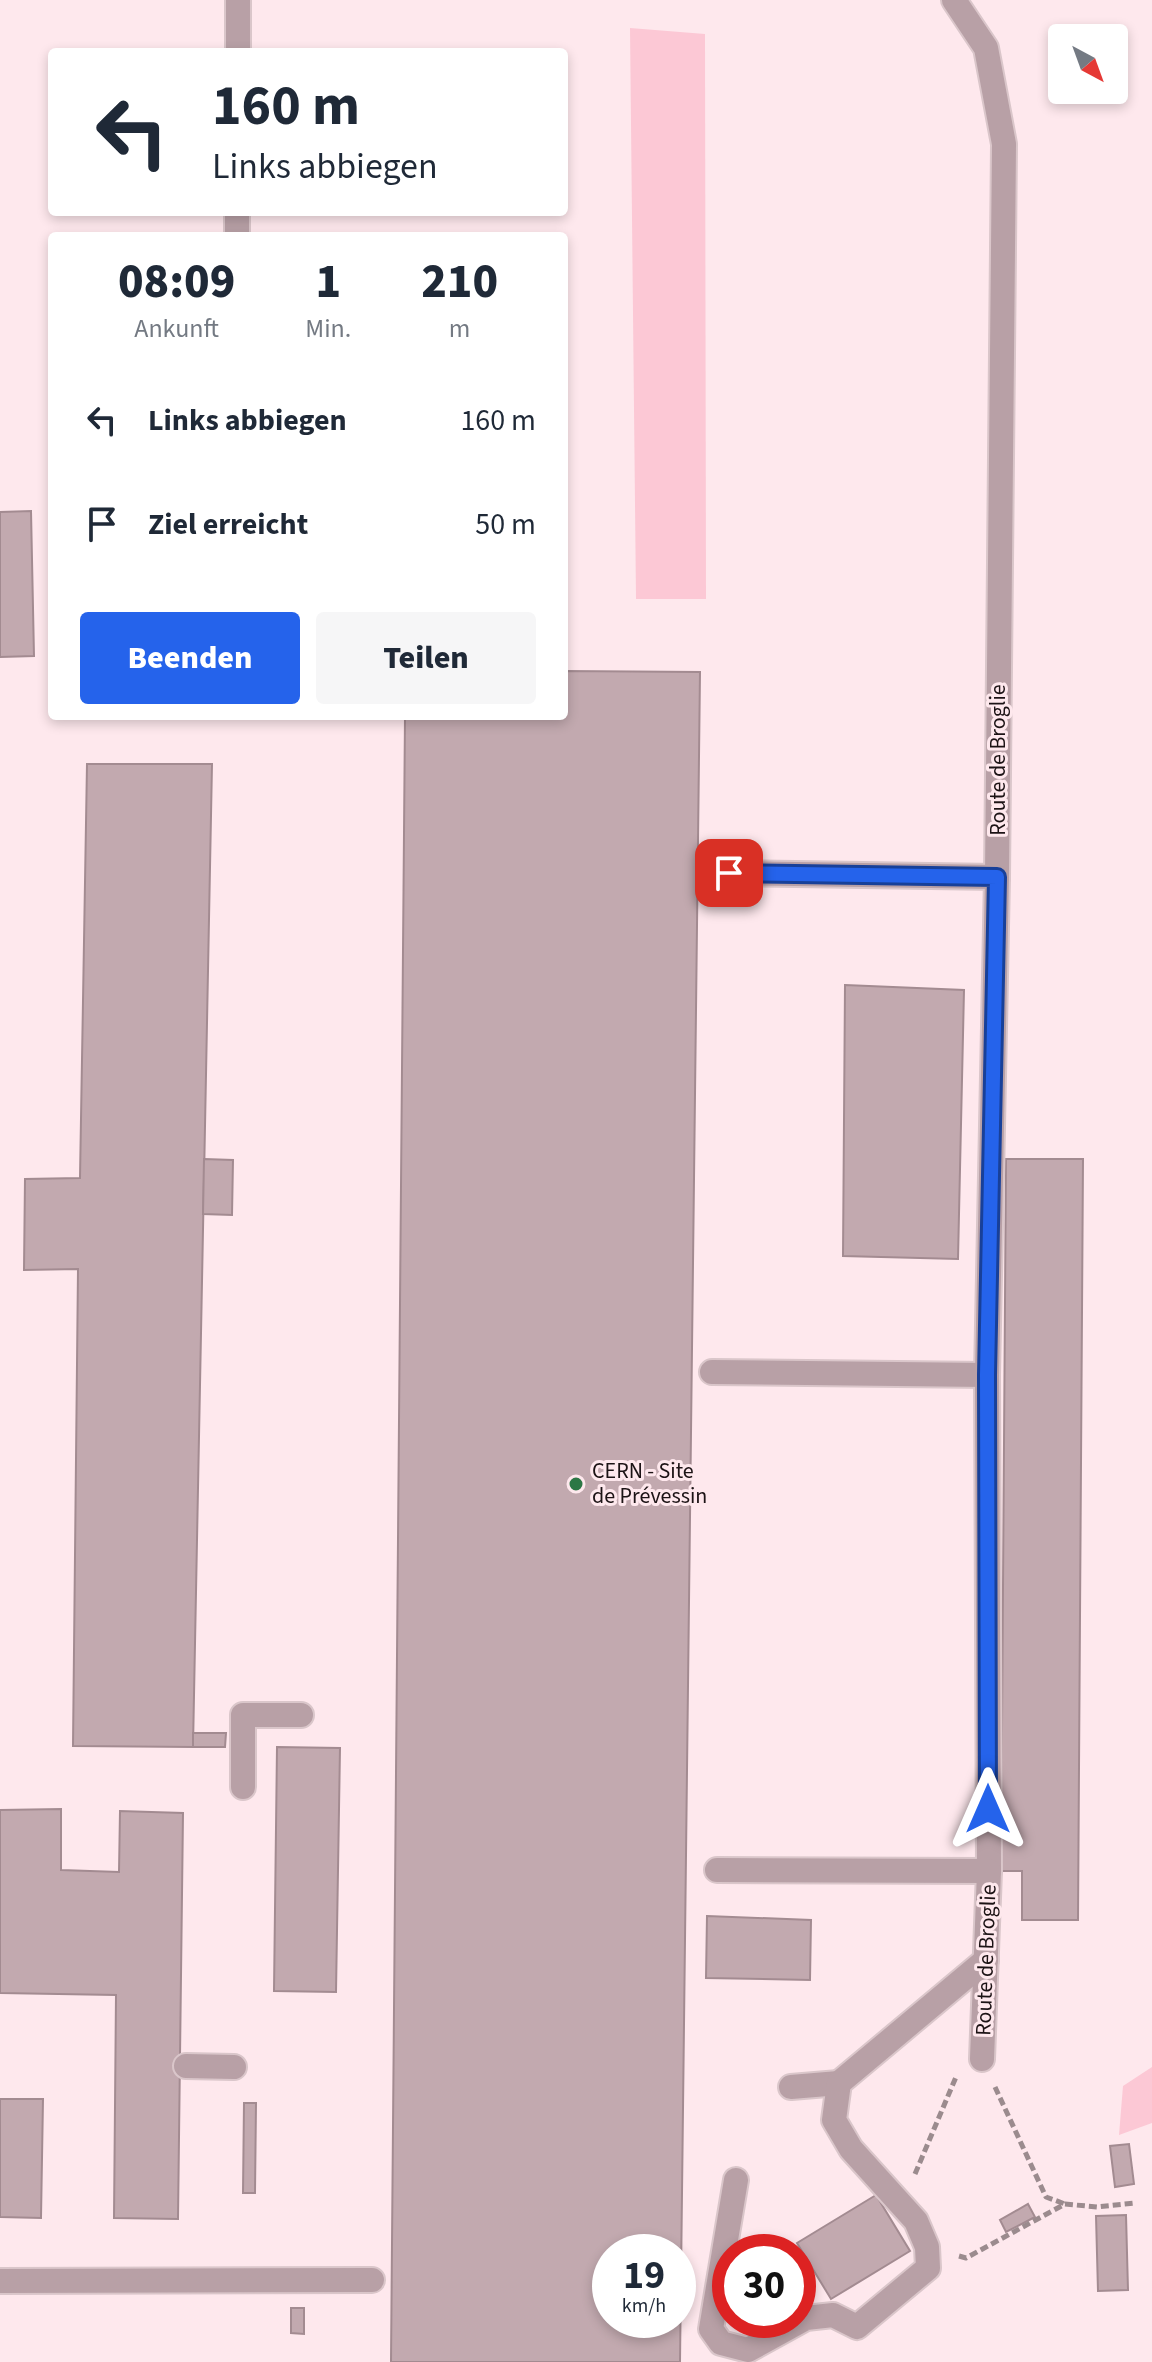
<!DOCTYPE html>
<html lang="de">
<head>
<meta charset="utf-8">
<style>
  :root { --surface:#fff; --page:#f6f6f7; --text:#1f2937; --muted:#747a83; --accent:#2563eb }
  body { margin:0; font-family:"Source Sans 3",sans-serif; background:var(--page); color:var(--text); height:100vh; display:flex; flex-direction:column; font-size:30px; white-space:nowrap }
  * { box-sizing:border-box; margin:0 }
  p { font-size:26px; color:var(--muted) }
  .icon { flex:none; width:44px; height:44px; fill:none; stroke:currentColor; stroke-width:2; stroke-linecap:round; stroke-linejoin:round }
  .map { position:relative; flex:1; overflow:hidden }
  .drawer { position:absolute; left:48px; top:232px; width:520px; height:488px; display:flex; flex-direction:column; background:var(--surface); border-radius:8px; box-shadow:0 4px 12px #0003 }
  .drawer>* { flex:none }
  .top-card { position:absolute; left:48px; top:48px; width:520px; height:168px; border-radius:8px; box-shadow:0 4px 12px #0003; background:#fff; color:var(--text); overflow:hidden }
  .needle { width:52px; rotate:139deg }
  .controls { position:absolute; left:1048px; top:24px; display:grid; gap:16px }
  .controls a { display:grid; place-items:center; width:80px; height:80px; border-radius:8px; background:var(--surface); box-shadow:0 4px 12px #0003; font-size:40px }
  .speed { position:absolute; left:592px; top:2234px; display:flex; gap:16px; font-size:40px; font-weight:700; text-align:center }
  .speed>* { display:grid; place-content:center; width:104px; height:104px; border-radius:50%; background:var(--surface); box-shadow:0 4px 12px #0003; line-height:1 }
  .speed small { font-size:20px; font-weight:400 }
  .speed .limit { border:12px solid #d22; background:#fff; color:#111 }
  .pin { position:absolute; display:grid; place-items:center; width:68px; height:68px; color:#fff; margin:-34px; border-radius:16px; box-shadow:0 4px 12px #0006 }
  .me { position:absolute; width:88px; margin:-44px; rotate:0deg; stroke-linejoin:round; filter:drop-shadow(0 0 6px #0008) }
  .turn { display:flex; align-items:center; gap:28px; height:168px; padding:0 32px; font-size:36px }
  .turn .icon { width:104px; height:104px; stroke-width:2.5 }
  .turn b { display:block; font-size:56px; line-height:68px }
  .eta { display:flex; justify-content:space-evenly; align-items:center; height:136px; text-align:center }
  .eta b { font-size:48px; font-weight:800; line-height:56px }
  .cta { display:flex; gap:16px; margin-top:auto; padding:16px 32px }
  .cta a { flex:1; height:92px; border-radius:8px; background:var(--accent); color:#fff; font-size:32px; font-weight:800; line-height:92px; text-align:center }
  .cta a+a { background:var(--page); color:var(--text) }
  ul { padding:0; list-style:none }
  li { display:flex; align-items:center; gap:24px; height:104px; padding:0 32px }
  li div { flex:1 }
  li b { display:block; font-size:30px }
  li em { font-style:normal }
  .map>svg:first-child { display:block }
  .green { fill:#fcc8d5 }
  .building { fill:#c2a9af; stroke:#a38b91; stroke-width:2; fill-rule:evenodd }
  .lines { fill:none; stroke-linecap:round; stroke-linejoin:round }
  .minor-casing { stroke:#dac6ca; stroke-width:28 }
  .path { stroke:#9b8b8e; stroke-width:5; stroke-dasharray:8 4; stroke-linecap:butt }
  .minor { stroke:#b8a0a6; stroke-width:24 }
  .route-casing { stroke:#184099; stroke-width:20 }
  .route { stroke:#2563eb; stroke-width:14 }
  .poi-dot { fill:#2c7745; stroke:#fee8ed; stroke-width:3 }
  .labels { text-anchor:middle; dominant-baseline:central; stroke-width:6; stroke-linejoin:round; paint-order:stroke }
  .street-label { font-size:22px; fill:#1c1315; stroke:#fee8ed }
  .poi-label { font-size:22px; fill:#1c1315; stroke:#fee8ed; text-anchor:start }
</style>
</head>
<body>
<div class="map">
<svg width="1152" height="2362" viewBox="0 0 1152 2362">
  <rect width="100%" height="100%" fill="#fee8ed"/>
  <g class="green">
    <polygon points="630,28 705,34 706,599 636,599"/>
    <polygon points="1152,2067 1152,2123 1119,2135 1123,2086"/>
  </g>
  <g class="building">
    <polygon points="31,511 34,656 0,657 0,512"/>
    <path d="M564,671L700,672L680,2362H391L405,716H564ZM610,2252H678V2320H610Z"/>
    <polygon points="87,764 212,764 193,1747 73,1746 78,1269 24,1270 25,1179 80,1178"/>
    <polygon points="845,985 964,990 958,1259 843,1256"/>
    <polygon points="204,1159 233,1160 232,1215 203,1214"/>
    <polygon points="1006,1159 1083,1159 1078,1920 1022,1920 1022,1871 1001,1871"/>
    <polygon points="193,1733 226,1733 225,1747 193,1747"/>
    <polygon points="277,1747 340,1748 336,1992 274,1991"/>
    <polygon points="61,1809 61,1870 119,1872 120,1811 183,1813 178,2219 114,2218 116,1995 0,1993 0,1810"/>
    <polygon points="707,1916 811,1920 810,1980 706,1978"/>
    <polygon points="0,2099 43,2099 41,2218 0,2217"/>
    <polygon points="244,2103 256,2103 255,2193 243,2193"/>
    <polygon points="1129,2144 1134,2184 1115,2187 1110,2146"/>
    <polygon points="876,2195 910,2251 831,2299 797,2243"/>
    <polygon points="1028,2204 1035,2217 1006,2232 1000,2220"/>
    <polygon points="1126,2215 1128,2290 1098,2291 1096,2216"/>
    <polygon points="291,2308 304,2308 304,2334 291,2333"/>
  </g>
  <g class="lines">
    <g class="minor-casing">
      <g id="minor">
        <polyline points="954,0 986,48 1004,144 997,877 987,1375 989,1871 982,2059"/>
        <polyline points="238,52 238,0"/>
        <polyline points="237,236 237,212"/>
        <polyline points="729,873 997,877"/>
        <polyline points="712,1372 987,1375"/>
        <polyline points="243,1787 243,1715 301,1715"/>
        <polyline points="717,1870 989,1871"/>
        <polyline points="186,2066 234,2067"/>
        <polyline points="791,2087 839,2083"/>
        <polyline points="736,2180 711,2329 721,2343 748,2350 806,2318 833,2315 857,2327 928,2268 927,2247 916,2221 851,2149 834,2120 839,2083 986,1960"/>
        <polyline points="0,2281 372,2280"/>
      </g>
    </g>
    <g class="path">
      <polyline points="995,2087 1046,2197 1065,2204"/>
      <polyline points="915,2174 956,2077"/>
      <polyline points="959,2256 966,2258 1065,2204 1097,2207 1134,2203"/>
    </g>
    <use href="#minor" class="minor"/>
  </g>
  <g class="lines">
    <g class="route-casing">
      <polyline id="route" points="729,873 997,877 987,1375 988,1809"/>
    </g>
    <use href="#route" class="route"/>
  </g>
  <circle class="poi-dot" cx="576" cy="1484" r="8"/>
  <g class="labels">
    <g class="street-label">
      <text transform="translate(998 760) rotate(-90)">Route de Broglie</text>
      <text transform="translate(986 1960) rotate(-88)">Route de Broglie</text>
    </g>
    <g class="poi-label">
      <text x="592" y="1471">CERN - Site<tspan x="592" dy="25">de Prévessin</tspan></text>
    </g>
  </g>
</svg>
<div class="controls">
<a><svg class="needle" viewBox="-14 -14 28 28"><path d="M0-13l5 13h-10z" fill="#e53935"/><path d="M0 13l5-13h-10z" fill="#747a83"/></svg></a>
</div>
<div class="speed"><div>19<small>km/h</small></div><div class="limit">30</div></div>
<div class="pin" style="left:729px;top:873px;background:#d93025"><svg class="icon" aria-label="arrive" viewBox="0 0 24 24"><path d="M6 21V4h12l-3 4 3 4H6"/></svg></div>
<svg class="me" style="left:988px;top:1809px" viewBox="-20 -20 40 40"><path d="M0-17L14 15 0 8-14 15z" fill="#2563eb" stroke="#fff" stroke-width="4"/></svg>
<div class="top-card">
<div class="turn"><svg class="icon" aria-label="left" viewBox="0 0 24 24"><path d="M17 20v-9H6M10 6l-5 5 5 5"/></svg><div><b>160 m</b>Links abbiegen</div></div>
</div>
<section class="drawer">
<div class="eta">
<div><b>08:09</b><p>Ankunft</p></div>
<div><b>1</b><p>Min.</p></div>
<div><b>210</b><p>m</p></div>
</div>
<ul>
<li><svg class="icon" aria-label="left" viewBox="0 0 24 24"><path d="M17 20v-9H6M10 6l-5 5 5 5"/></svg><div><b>Links abbiegen</b></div><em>160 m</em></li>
<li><svg class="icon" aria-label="arrive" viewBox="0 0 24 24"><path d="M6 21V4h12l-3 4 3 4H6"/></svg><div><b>Ziel erreicht</b></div><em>50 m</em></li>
</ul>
<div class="cta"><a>Beenden</a><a>Teilen</a></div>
</section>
</div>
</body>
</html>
